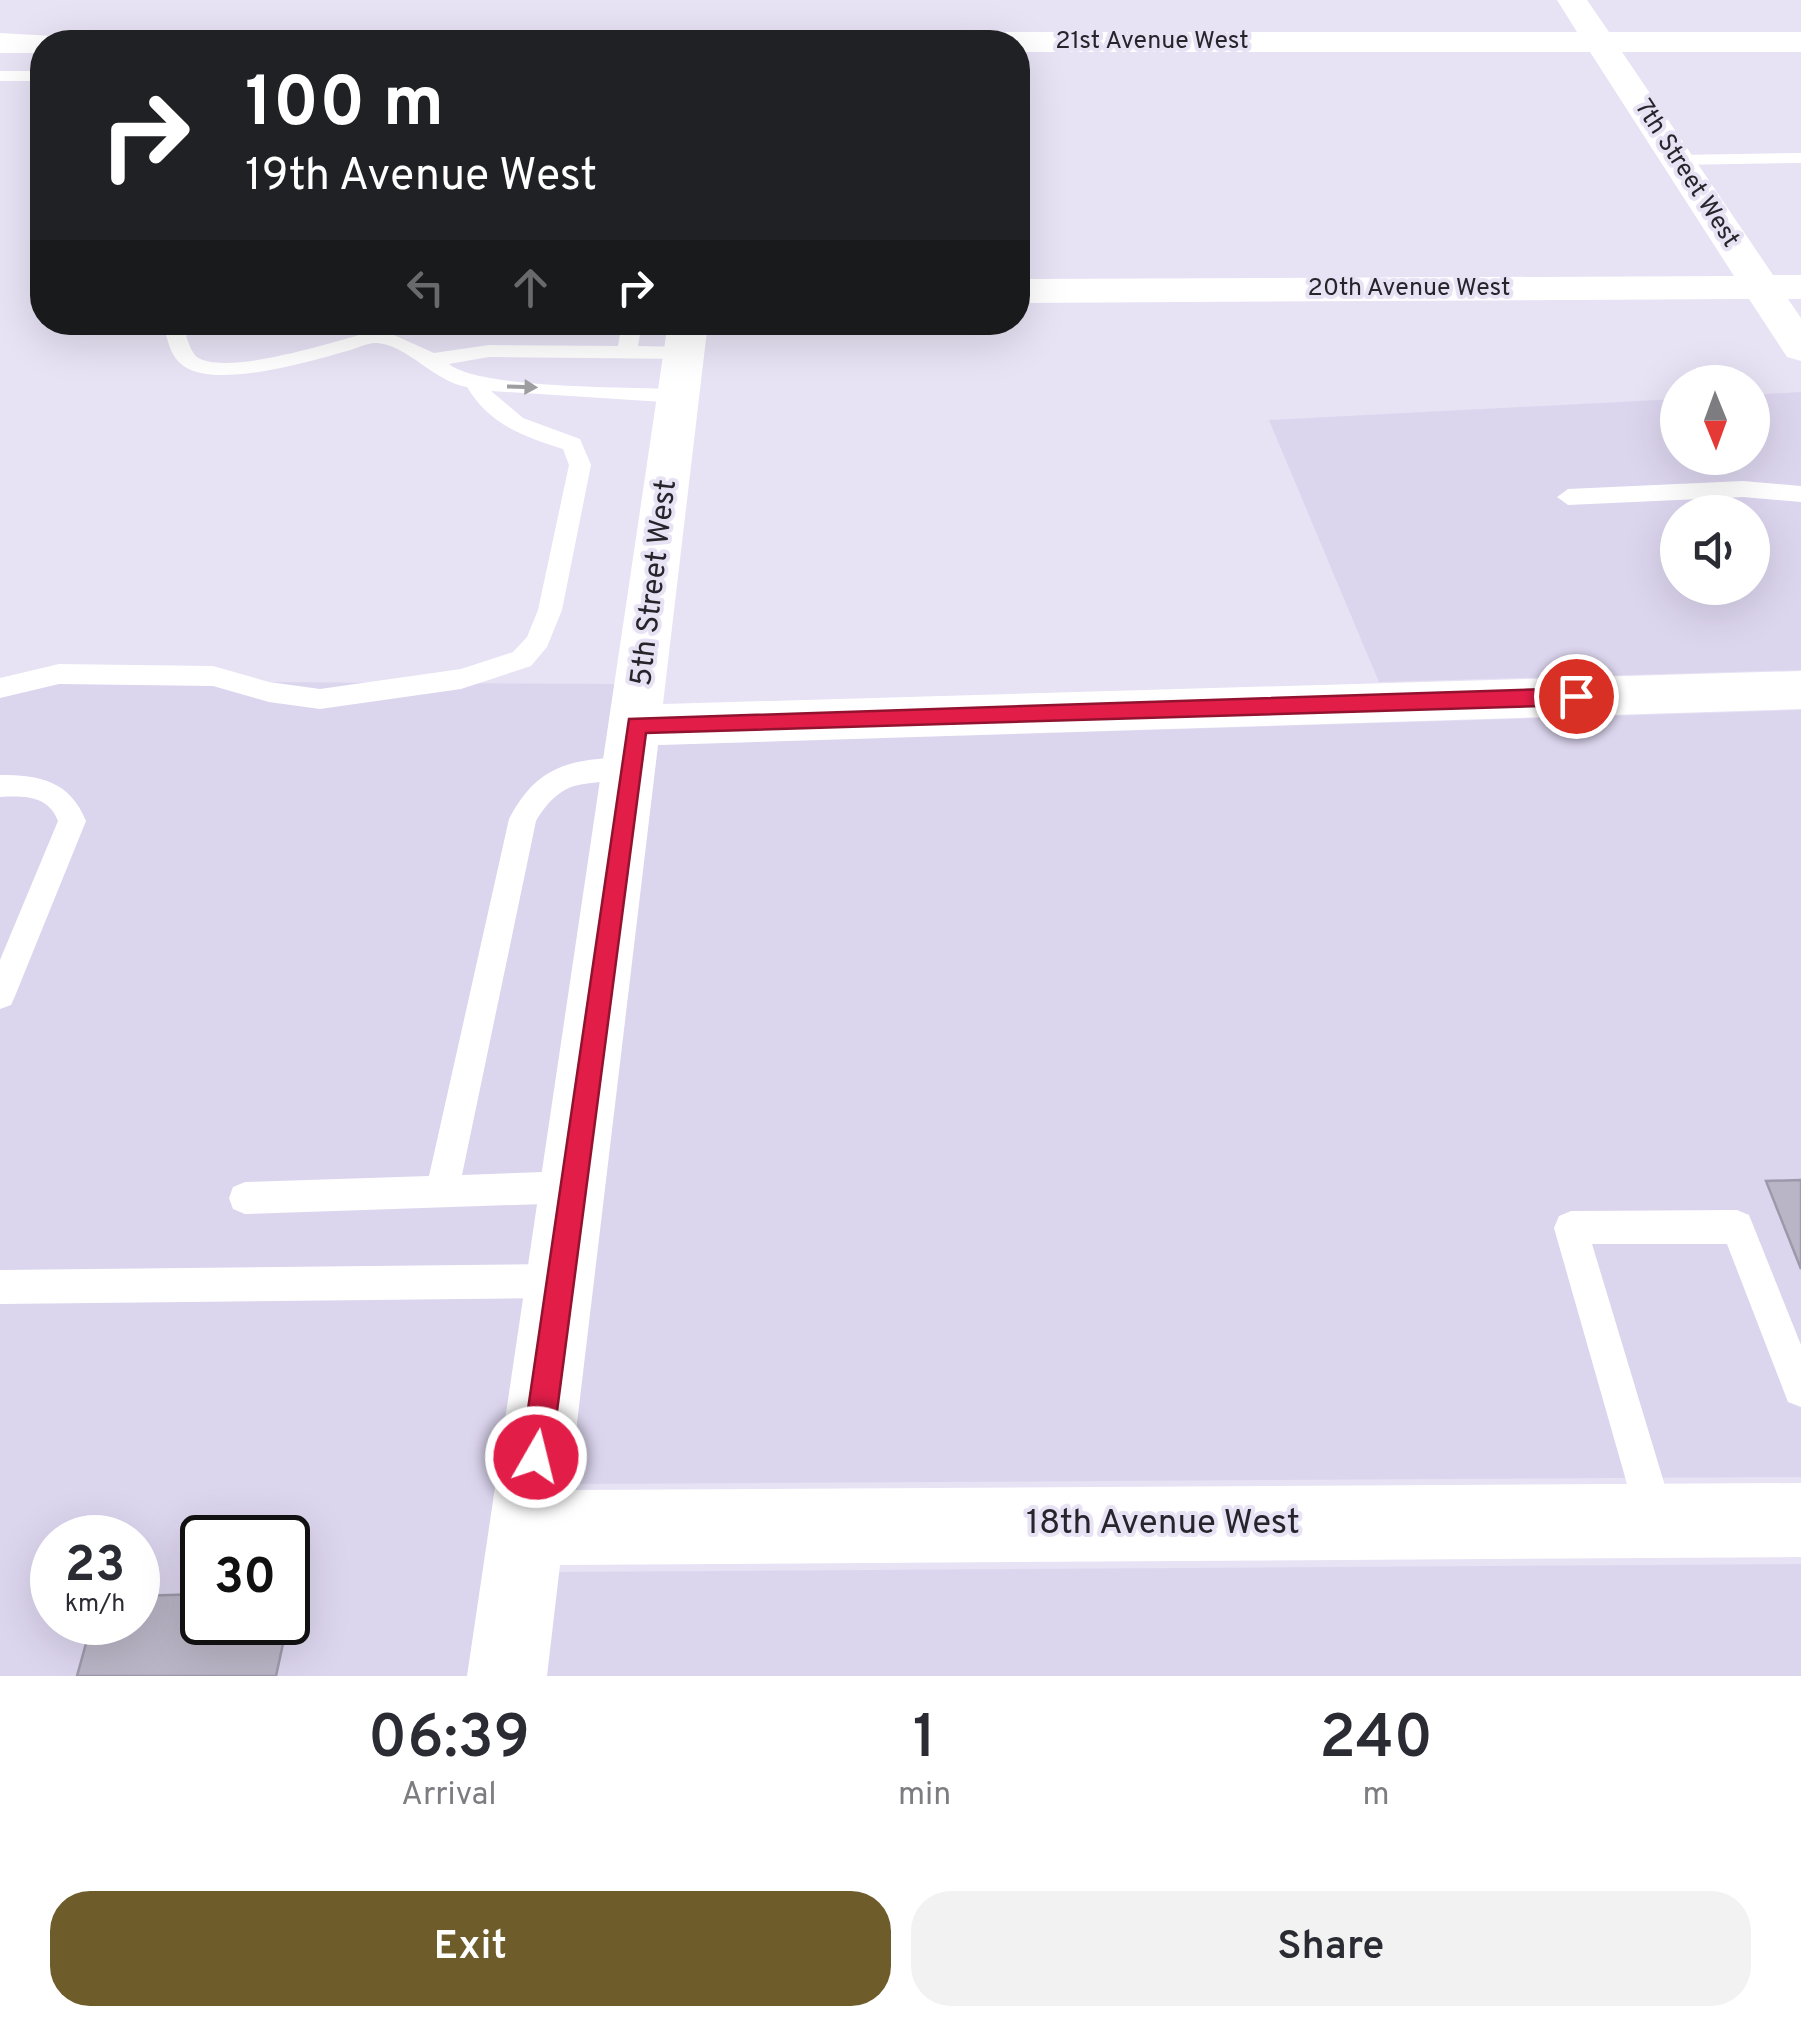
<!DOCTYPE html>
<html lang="en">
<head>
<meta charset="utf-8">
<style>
  :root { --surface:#fff; --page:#f2f2f3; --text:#2b2b33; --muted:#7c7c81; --accent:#6e5c2a }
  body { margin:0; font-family:Overpass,sans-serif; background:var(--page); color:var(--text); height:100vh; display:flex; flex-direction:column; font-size:38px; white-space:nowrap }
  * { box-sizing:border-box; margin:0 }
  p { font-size:32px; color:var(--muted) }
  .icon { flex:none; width:55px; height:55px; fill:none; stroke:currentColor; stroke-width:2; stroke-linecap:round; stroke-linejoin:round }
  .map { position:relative; height:1676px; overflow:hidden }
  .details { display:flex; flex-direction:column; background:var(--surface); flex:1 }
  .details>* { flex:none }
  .top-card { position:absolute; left:30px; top:30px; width:1000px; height:305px; border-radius:40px; box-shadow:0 10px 40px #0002; background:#202124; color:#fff; overflow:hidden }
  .needle { width:65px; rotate:179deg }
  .buttons { position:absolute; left:1660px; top:365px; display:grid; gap:20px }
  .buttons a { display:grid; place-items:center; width:110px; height:110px; border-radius:50%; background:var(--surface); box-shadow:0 10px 40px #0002; font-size:50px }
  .speed { position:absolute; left:30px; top:1515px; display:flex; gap:20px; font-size:50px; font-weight:700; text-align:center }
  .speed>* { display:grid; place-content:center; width:130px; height:130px; border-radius:50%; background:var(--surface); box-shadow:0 10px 40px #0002; line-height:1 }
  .speed small { font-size:25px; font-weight:400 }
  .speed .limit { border:5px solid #111; border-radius:15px; background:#fff; color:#111 }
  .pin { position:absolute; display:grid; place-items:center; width:85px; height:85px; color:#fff; margin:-42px; border:5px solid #fff; border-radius:50%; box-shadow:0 2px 10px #0007 }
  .me { position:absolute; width:110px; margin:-55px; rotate:8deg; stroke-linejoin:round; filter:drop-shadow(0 0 8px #0008) }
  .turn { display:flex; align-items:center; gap:35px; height:210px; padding:0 50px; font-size:45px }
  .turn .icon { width:130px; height:130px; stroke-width:2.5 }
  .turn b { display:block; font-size:70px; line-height:85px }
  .lanes { display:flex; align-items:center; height:95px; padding:0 50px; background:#0003; justify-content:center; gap:50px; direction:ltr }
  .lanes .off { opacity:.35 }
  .eta { display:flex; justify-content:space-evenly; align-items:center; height:170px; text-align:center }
  .eta b { font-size:60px; font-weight:600; line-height:70px }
  .cta { display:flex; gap:20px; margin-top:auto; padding:20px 50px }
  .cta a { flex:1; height:115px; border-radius:40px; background:var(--accent); color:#fff; font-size:40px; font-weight:600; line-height:115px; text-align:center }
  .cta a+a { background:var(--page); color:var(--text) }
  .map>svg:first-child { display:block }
  .built { fill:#dcd5ee; fill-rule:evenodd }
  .building { fill:#bab5c6; stroke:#9e99aa; stroke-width:2.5 }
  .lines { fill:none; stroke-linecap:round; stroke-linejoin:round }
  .lane { fill:#fff; fill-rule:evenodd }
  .street { fill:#fff; fill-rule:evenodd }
  .oneway { fill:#9e9da0 }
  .route { fill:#e11d48; stroke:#92132f; stroke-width:2.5 }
  .labels { text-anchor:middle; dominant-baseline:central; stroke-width:8; stroke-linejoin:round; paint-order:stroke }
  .far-street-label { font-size:25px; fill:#27252b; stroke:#e7e2f4 }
  .street-label { font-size:30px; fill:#27252b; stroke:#e7e2f4 }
  .near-street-label { font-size:35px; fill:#27252b; stroke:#e7e2f4 }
</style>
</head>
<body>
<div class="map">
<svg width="1801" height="1676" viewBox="0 0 1801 1676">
  <rect width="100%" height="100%" fill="#e7e2f4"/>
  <g class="built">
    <path d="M1801,392V670L1379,682L1269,420L1677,399L1678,458H1752L1753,395ZM1678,512H1752V588H1678Z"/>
    <path d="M41,681L618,684L470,1676H0V683ZM52,1538H138V1622H52ZM202,1538H288V1622H202Z"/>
    <polygon points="1801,710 1801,1477 566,1484 658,745"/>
    <polygon points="1801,1564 1801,1676 543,1676 555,1572"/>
  </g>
  <g class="building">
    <polygon points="1801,1180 1801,1269 1766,1181"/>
    <polygon points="288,1593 294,1593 276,1676 77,1676 92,1622 138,1622 138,1596 202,1594 202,1622 288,1622"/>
  </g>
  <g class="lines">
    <g class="lane">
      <rect x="0" y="71" width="42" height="10"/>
      <polygon points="1801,153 1801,163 1677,165 1668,160 1677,155"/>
      <path d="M177,322H199L186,336C189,343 191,352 197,357C225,376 327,344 359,335L337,322H365L434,353L489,345L618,346L622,322H642L638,346L684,347L694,353L684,359L489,357L449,364C479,389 633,387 679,389L690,396L679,403L491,391L523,418L580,439L591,465L562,610L547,647L531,666L461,689L320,709L269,702L213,686L59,684L0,698V678L59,664L213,666L269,682L320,689L461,669L513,652L527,637L538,610L569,465L563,449C524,437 489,424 467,387C435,382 407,345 377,343C369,342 355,349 347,351C311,361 209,392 180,363C172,356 169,345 166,335Z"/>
      <polygon points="1743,481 1801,486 1801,502 1743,497 1568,505 1557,497 1568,489"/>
      <path d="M631,757L640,761L644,768L640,775C594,791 568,768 536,821L462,1175L573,1171L584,1176L589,1187L584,1198L573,1203L245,1214L233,1209L229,1198L233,1187L245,1182L429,1176L509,819C538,763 573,759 631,757Z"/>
      <path d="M0,775C40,775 70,781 86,821L15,996L11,1005L0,1009V960L58,821C48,795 24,796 0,797Z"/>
      <polygon points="1737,1210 1749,1215 1801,1345 1801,1407 1788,1402 1727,1244 1592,1244 1675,1519 1669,1532 1656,1538 1643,1532 1637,1519 1554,1228 1559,1216 1571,1211"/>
      <polygon points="560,1264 572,1269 577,1281 572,1293 560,1298 0,1304 0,1270"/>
    </g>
    <g class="street">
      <polygon points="1557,0 1587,0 1609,32 1801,32 1801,52 1622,52 1773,275 1801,275 1801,299 1788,299 1801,318 1801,361 1787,357 1749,299 1018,303 1018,279 1734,276 1590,52 1018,52 1018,42 67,42 72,35 83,32 1577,32"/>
      <polygon points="0,33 53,36 58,42 42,42 42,53 0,53"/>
      <polygon points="668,322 708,322 663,704 1801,671 1801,709 658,745 569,1490 1801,1483 1801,1557 560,1565 547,1676 467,1676"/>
    </g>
  </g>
  <defs><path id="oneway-solid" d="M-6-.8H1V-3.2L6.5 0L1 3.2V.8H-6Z" transform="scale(2.5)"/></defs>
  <use class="oneway" href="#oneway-solid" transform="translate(522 387) rotate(2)"/>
  <polygon class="route" points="1576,688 1586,696 1576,705 646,733 551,1457 546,1468 536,1472 525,1468 521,1457 629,719"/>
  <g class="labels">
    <g class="far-street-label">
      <text x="1152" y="42">21st Avenue West</text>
      <text transform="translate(1686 174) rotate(57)">7th Street West</text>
      <text x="1409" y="289">20th Avenue West</text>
    </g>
    <g class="street-label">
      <text transform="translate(655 583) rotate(-83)">5th Street West</text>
    </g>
    <g class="near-street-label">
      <text x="1163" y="1524">18th Avenue West</text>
    </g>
  </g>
</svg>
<div class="buttons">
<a><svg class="needle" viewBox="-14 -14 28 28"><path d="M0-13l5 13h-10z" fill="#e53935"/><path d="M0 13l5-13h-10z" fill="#7c7c81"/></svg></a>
<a><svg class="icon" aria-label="sound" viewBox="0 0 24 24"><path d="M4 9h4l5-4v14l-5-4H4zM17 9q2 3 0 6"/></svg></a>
</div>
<div class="speed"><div>23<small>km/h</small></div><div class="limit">30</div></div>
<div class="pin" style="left:1576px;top:696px;background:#d93025"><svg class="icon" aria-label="arrive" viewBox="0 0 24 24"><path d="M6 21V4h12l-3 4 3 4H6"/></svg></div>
<svg class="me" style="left:536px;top:1457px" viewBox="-20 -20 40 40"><circle r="17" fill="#e11d48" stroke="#fff" stroke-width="3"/><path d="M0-11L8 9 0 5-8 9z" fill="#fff"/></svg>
<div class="top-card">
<div class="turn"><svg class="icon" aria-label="right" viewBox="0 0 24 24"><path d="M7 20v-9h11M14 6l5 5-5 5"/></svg><div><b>100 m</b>19th Avenue West</div></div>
<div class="lanes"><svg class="icon off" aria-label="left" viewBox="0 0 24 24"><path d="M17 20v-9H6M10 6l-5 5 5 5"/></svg><svg class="icon off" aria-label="ahead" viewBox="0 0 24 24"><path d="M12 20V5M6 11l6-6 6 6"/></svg><svg class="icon" aria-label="right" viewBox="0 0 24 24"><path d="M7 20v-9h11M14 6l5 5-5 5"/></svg></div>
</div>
</div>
<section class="details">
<div class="eta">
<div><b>06:39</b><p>Arrival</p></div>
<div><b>1</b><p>min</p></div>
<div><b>240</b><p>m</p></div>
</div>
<div class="cta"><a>Exit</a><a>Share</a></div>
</section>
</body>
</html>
